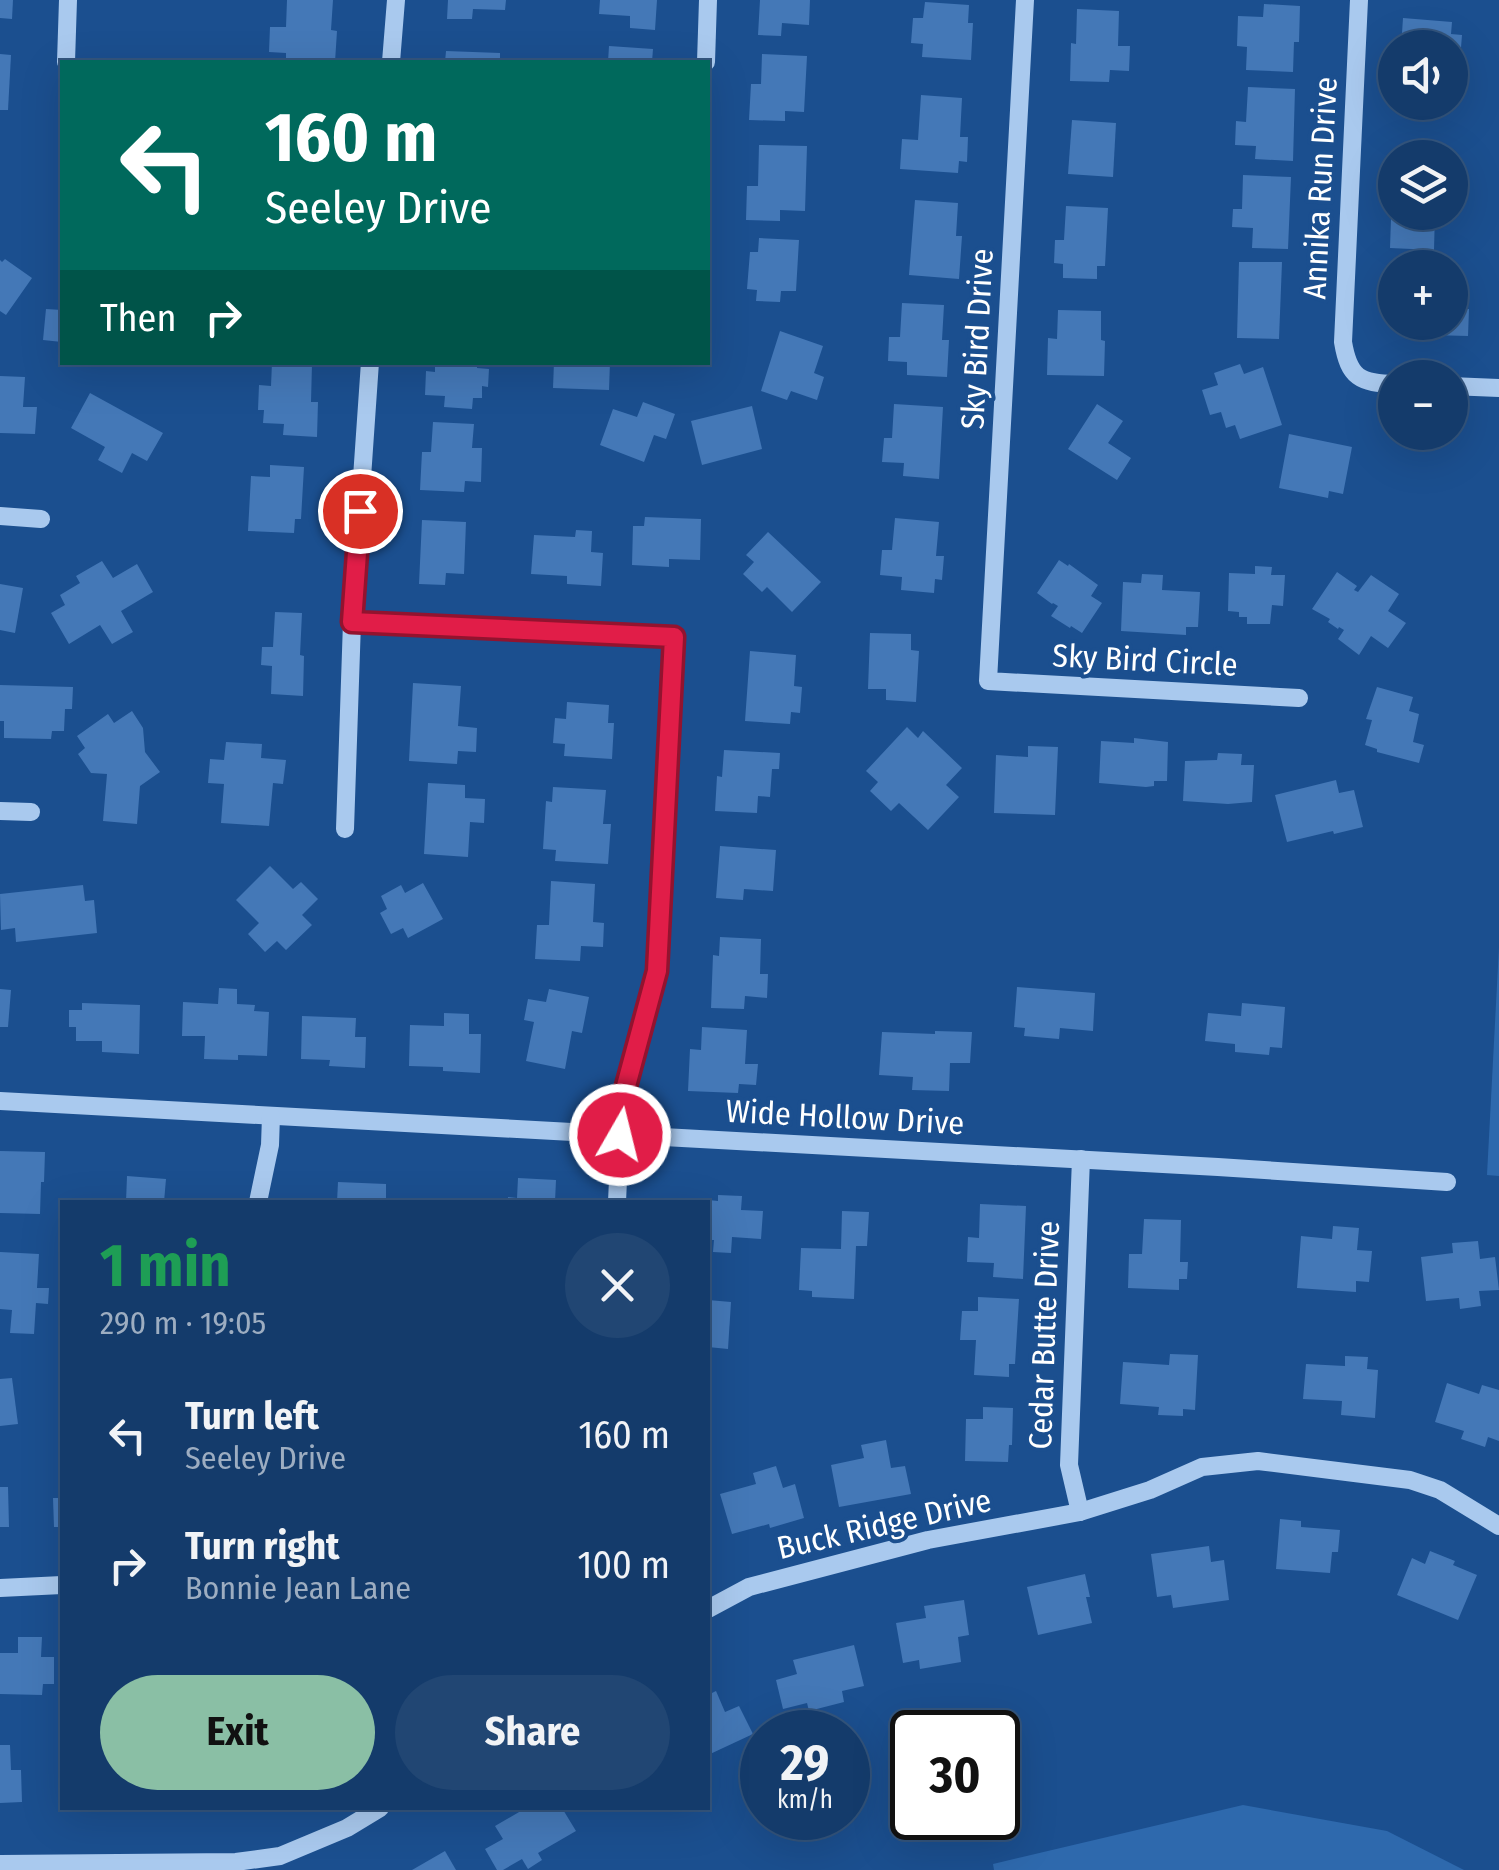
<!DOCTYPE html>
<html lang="en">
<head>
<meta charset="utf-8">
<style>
  :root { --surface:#143b6b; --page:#214673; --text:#f1f3f6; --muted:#9dadc1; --line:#33557e; --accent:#8abfa5 }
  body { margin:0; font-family:"Fira Sans Condensed",sans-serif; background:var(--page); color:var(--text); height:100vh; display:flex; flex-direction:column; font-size:38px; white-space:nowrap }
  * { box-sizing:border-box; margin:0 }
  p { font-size:32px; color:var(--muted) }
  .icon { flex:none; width:55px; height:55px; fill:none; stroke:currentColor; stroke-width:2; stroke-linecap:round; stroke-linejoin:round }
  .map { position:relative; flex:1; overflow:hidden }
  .sheet { position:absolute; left:60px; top:1200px; width:650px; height:610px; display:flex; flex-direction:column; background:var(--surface); border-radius:0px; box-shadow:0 10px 40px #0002,0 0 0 2px var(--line) }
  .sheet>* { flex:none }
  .banner { position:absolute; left:60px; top:60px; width:650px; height:305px; border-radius:0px; box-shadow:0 10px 40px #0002,0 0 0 2px var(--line); background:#00695c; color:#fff; overflow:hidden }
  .buttons { position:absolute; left:1378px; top:30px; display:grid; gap:20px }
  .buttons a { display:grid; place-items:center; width:90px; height:90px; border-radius:50%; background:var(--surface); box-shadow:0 10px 40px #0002,0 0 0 2px var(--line); font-size:50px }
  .speed { position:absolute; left:740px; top:1710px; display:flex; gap:20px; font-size:50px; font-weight:700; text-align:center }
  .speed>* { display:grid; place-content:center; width:130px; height:130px; border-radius:50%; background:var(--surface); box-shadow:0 10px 40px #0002,0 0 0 2px var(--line); line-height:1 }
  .speed small { font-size:25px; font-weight:400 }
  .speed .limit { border:5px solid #111; border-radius:15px; background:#fff; color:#111 }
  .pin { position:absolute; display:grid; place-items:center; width:85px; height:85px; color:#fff; margin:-42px; border:5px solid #fff; border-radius:50%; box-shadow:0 2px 10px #0007 }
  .me { position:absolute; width:110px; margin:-55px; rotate:8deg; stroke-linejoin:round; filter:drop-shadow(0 0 8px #0008) }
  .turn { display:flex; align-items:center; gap:35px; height:210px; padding:0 40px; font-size:45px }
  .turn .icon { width:130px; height:130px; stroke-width:2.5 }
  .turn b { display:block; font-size:70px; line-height:85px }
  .then { display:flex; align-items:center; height:95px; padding:0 40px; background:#0003; gap:20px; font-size:38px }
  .round { display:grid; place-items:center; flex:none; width:105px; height:105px; border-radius:52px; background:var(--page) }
  .headline { display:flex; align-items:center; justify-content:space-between; height:170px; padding:0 40px }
  h1 { font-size:60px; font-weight:700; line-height:75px; color:#1e9e55 }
  .primary-button { display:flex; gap:20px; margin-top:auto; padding:20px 40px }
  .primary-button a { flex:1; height:115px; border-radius:60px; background:var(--accent); color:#111; font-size:40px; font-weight:700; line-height:115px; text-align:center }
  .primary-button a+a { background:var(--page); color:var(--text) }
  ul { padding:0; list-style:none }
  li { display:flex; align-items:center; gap:30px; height:130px; padding:0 40px }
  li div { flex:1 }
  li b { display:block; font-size:38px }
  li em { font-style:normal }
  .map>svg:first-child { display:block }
  .green { fill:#2e69ad }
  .building { fill:#4478b7 }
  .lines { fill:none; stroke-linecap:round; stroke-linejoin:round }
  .minor { stroke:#a9c9ee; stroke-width:18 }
  .route-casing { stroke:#92132f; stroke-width:25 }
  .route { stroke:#e11d48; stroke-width:18 }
  .labels { text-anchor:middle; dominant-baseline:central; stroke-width:8; stroke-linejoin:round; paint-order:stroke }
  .street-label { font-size:32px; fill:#fff; stroke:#1b4f8f }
</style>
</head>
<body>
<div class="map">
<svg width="1499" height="1870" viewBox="0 0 1499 1870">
  <rect width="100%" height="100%" fill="#1b4f8f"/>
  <g class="green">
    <polygon points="1499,947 1499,1176 1487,1175"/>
    <polygon points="1243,1805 1387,1831 1464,1870 994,1870 993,1864"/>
  </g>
  <g class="building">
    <polygon points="0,0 13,0 12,19 0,18"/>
    <polygon points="287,0 333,0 331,30 337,31 335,62 286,62 286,53 269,52 270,27 286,27"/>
    <polygon points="448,0 506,0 505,10 473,9 472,19 447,19"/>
    <polygon points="600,0 657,0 655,30 630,28 630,16 599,14"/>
    <polygon points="760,0 810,0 809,25 782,23 781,36 758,35"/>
    <polygon points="925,2 969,5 968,23 973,23 971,60 922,57 923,44 911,43 913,18 923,18"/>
    <polygon points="1264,4 1300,6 1299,42 1294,42 1293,72 1246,70 1247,47 1237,46 1238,16 1263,17"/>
    <polygon points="1077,9 1119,11 1118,46 1130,46 1129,71 1110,70 1109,82 1070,81 1071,43 1076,44"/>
    <polygon points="1403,18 1452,22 1451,34 1462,35 1458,86 1450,85 1450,48 1401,48"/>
    <polygon points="609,46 653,49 652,62 608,62"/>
    <polygon points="446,51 500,53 500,62 445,62"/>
    <polygon points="0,54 11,55 8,110 0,110"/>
    <polygon points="762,54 807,56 804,112 785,111 785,121 749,120 751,84 761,84"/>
    <polygon points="1248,87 1295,89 1293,161 1255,159 1256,146 1235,145 1236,121 1246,122"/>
    <polygon points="921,95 962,98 960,137 968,137 967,162 959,161 958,173 900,169 902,139 918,140"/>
    <polygon points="1072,120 1116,123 1113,177 1068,174"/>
    <polygon points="759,145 807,146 805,211 780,210 780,221 746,220 747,186 758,186"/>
    <polygon points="1243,175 1291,177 1288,249 1252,248 1253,228 1232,227 1233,209 1242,209"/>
    <polygon points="1392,189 1395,189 1395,212 1435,212 1434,250 1390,248"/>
    <polygon points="915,200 958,203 956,236 962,236 959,279 909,275"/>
    <polygon points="1066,206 1108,208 1105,266 1097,266 1097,279 1063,278 1063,264 1054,263 1055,240 1064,240"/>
    <polygon points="759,238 799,240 796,291 781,291 780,302 756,301 757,290 747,289 750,252 758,252"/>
    <polygon points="5,259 32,278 6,315 0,311 0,260 2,262"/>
    <polygon points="1239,262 1282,262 1279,339 1237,338"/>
    <polygon points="1450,288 1457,288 1456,309 1469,309 1468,336 1431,335 1432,322 1450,322"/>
    <polygon points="902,303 944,305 942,340 949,340 947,377 907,375 907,362 888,361 889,337 900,337"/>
    <polygon points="46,309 62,310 62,342 43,340"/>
    <polygon points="1058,310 1101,311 1101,340 1105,341 1104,376 1047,375 1048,338 1057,339"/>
    <polygon points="780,331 823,346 814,373 824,377 817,400 791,391 787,400 761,391"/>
    <polygon points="272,362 312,364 311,402 318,402 317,437 283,435 284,424 263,423 264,410 258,410 259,385 271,386"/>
    <polygon points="435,362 477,362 477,368 489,369 488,387 482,386 482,398 473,398 472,409 444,407 445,396 425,395 426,371 435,372"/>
    <polygon points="554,362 610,362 609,390 553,388"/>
    <polygon points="1240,364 1244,374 1263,367 1282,425 1240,439 1235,425 1226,428 1221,412 1210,415 1202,390 1218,385 1214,373"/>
    <polygon points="0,376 25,377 23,407 37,407 35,434 0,433"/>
    <polygon points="90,393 163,433 147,461 132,453 122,473 98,460 105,447 71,428"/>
    <polygon points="643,402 675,414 666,439 654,435 644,462 600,445 613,409 637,417"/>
    <polygon points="894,404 943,407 939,479 903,476 904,463 882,462 884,438 892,438"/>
    <polygon points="1097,404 1123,421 1108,443 1131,458 1117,480 1068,449"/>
    <polygon points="752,406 762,449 702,465 691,421"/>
    <polygon points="433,422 474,424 472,448 482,448 481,482 465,481 464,492 420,490 422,452 431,452"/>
    <polygon points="1289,434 1352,447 1343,494 1329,491 1328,498 1279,488"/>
    <polygon points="270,465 304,467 301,519 295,519 294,533 248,531 251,476 270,477"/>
    <polygon points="645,517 701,519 700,560 669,559 669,567 632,565 633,526 644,526"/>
    <polygon points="895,518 939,522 936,556 944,556 942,580 935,579 934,593 901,590 902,577 880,575 882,550 892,550"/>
    <polygon points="422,520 466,522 464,574 446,573 445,585 419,584"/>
    <polygon points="576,530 592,531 591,552 603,553 601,586 567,584 567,576 531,574 534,535 575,537"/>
    <polygon points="768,532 821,582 792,612 767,587 762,592 743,574 754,562 746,555"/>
    <polygon points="1059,560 1068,566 1069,564 1098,585 1091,596 1102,603 1082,633 1071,626 1070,628 1051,616 1058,606 1053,603 1052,604 1037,593"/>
    <polygon points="102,561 113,578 137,564 153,592 121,611 133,632 112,644 100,625 69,644 51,613 65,605 60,595 80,583 76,576"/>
    <polygon points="1255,566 1272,567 1271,575 1285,575 1283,606 1272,605 1270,624 1247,624 1247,617 1239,617 1239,612 1228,611 1229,573 1255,574"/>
    <polygon points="1337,572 1357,586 1354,590 1358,592 1371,575 1399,594 1388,611 1406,623 1388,648 1371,636 1359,655 1338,639 1344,630 1339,627 1338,629 1328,622 1330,619 1312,609"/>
    <polygon points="1142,574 1163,575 1162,590 1200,592 1198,627 1186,627 1186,635 1121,631 1123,582 1141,583"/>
    <polygon points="0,584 23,588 15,633 0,630"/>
    <polygon points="275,612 302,613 300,655 304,656 303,696 271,694 272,666 261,665 262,647 273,647"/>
    <polygon points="870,633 911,634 911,650 919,651 916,702 886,700 886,689 868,689"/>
    <polygon points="750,651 796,655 794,686 802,687 800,713 791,712 790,724 745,721"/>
    <polygon points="413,683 461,686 458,726 477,728 476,752 458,751 457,764 409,761"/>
    <polygon points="0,685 73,687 72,709 65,709 64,731 52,731 51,739 4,738 4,721 0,721"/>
    <polygon points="1377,687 1413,697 1409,711 1419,714 1413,742 1424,745 1419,763 1377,752 1377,749 1365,745 1372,720 1366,719"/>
    <polygon points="567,702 609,705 608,723 614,723 612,759 564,756 565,744 553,743 555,718 566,719"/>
    <polygon points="132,711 143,728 145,752 160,772 140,786 137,824 103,821 107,774 91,773 78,754 85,748 77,736 108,714 114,723"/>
    <polygon points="907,727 918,738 923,731 962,768 946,785 959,797 928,830 899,803 891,811 870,791 878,782 866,771"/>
    <polygon points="1134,738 1168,742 1167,781 1154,781 1154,786 1146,787 1099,783 1101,741 1134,743"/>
    <polygon points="226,742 262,744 261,758 286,760 283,784 273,783 269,826 221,823 224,784 208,783 210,759 224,760"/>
    <polygon points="1028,746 1058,747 1055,815 994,813 996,755 1028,757"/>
    <polygon points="724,750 780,753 779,769 772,769 770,797 758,796 757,813 715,811 717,776 722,777"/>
    <polygon points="1218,753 1242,754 1241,765 1254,765 1252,802 1228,804 1183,801 1185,761 1217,760"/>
    <polygon points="1336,780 1339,793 1354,790 1363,827 1334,834 1333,831 1287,842 1275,795"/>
    <polygon points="428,783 465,785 465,798 485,799 484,823 470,822 468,857 424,854"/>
    <polygon points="553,787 606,790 603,824 611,824 608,864 555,861 556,850 543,849 546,801 552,802"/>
    <polygon points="720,846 776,850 773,891 744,889 743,900 716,898"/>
    <polygon points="270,866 293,889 301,882 318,899 302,915 312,925 286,950 277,941 265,952 248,934 259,923 236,900"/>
    <polygon points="551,881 595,884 593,922 604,923 603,947 581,946 580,961 535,959 537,925 549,925"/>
    <polygon points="423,883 443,919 408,938 403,928 391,934 380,913 387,909 381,896 401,885 405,893"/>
    <polygon points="83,885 85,901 94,900 97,933 16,942 15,928 1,930 0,894"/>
    <polygon points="720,937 761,939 760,974 768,974 767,998 745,996 744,1009 711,1008 713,955 719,956"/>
    <polygon points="1017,987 1095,993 1093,1031 1060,1028 1059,1039 1024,1036 1025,1028 1014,1027"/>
    <polygon points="219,988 237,989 237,1004 255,1005 254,1011 269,1012 267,1056 238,1055 238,1060 204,1059 205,1036 182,1036 183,1002 218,1004"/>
    <polygon points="0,989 11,990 8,1027 0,1027"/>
    <polygon points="549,989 589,997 582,1033 572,1031 565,1069 526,1061 534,1022 524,1020 528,999 546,1002"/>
    <polygon points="82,1003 140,1005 139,1054 102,1052 102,1041 76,1041 76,1027 69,1027 69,1010 82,1010"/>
    <polygon points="1242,1003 1285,1007 1282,1048 1270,1047 1269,1055 1235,1052 1235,1044 1205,1041 1208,1013 1241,1016"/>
    <polygon points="444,1013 469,1014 469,1034 481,1034 480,1073 443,1071 443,1067 409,1066 410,1025 444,1026"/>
    <polygon points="302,1016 356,1018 355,1037 366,1037 365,1068 329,1066 330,1060 301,1059"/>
    <polygon points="702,1027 747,1030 745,1064 758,1064 756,1085 739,1084 738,1093 688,1091 690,1049 701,1050"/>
    <polygon points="935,1031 972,1032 970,1063 950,1063 949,1091 912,1090 913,1077 879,1075 882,1032 935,1034"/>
    <polygon points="0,1151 45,1152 44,1182 41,1182 40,1214 0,1213"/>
    <polygon points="127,1176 166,1179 164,1202 126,1202"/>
    <polygon points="518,1178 556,1180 555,1202 508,1202 508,1197 517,1198"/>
    <polygon points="338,1182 386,1184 386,1202 337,1202"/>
    <polygon points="718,1195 742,1196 741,1210 763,1211 761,1239 732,1237 731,1253 713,1252 714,1240 708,1240 708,1200 718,1201"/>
    <polygon points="980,1204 1026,1206 1023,1279 993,1277 994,1263 967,1262 968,1237 979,1238"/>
    <polygon points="842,1211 869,1212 867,1246 856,1246 854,1299 812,1297 812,1291 799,1290 801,1248 841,1249"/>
    <polygon points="1144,1219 1181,1220 1180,1262 1188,1262 1187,1279 1179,1279 1179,1290 1128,1288 1129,1254 1142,1254"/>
    <polygon points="1333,1226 1359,1228 1357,1250 1372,1251 1369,1282 1356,1281 1356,1292 1297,1288 1301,1236 1332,1239"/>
    <polygon points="1478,1241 1480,1259 1495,1257 1499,1290 1479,1291 1481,1306 1460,1309 1459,1298 1426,1301 1421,1257 1453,1253 1452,1243"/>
    <polygon points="0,1252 39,1254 37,1288 49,1288 48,1304 36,1303 34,1334 10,1333 12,1310 0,1309"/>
    <polygon points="978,1297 1019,1299 1015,1364 1009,1364 1009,1377 974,1375 976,1340 960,1340 962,1311 978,1311"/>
    <polygon points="708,1300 731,1302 728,1349 708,1347"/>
    <polygon points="1170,1354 1198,1355 1195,1410 1183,1409 1183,1416 1158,1415 1159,1407 1120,1404 1123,1362 1169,1365"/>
    <polygon points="1345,1356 1368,1357 1367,1369 1378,1370 1375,1418 1341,1415 1342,1401 1303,1399 1306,1364 1345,1366"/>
    <polygon points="12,1378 18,1424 0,1426 0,1379"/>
    <polygon points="1447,1383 1479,1394 1482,1385 1499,1390 1499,1441 1488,1437 1485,1447 1461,1439 1464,1431 1435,1422"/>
    <polygon points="983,1407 1013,1408 1012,1445 1009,1445 1008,1462 965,1461 966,1419 983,1419"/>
    <polygon points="886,1440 891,1468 905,1466 911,1494 839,1507 831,1465 864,1458 861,1445"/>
    <polygon points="776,1466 783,1488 795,1484 804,1518 770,1528 769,1524 732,1534 720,1494 756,1484 753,1473"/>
    <polygon points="0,1487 8,1487 9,1527 0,1527"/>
    <polygon points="53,1498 62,1498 62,1527 54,1527"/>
    <polygon points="1280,1519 1301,1521 1301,1527 1340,1530 1338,1552 1332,1552 1330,1573 1276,1569"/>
    <polygon points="1209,1546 1211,1562 1224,1560 1229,1600 1173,1608 1171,1595 1157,1597 1151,1554"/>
    <polygon points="1430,1551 1455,1561 1453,1565 1477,1575 1458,1620 1397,1595 1412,1558 1425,1564"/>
    <polygon points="1085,1574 1090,1597 1086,1597 1092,1623 1038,1635 1027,1587"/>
    <polygon points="964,1600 969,1635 958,1637 961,1662 920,1669 919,1660 903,1663 896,1623 926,1618 924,1606"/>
    <polygon points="18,1637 42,1637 41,1657 54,1657 54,1684 43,1684 42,1695 0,1694 0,1653 18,1653"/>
    <polygon points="854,1645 864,1686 842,1691 844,1702 809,1711 807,1703 783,1709 776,1680 797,1674 793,1660"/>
    <polygon points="716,1691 725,1712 739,1706 753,1734 708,1755 708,1695"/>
    <polygon points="0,1745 10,1745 11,1770 21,1770 22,1802 0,1803"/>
    <polygon points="526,1808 562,1808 576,1831 538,1853 542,1860 528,1869 522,1859 503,1870 497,1870 485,1849 503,1839 495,1826"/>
    <polygon points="445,1851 456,1870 412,1870"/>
  </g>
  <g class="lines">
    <g class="minor">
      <polyline points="1025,0 988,681 1299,698"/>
      <path d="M1359,0L1343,342C1349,378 1360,383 1395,384"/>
      <polyline points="66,62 68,0"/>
      <polyline points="391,62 396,0"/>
      <polyline points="706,62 708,0"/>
      <polyline points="1450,386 1499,388"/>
      <polyline points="0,516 41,519"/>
      <polyline points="352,622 674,637 657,971 626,1086 620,1135 617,1202"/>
      <polyline points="0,811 31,812"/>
      <polyline points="345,829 352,622 370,362"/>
      <polyline points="0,1101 1218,1167 1447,1182"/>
      <polyline points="258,1202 270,1145 271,1116"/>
      <polyline points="1080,1512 1069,1465 1081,1159"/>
      <polyline points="0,1588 62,1585"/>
      <polyline points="708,1609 749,1587 928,1540 1080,1512 1150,1490 1202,1467 1258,1461 1410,1480 1440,1490 1499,1526"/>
      <polyline points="0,1864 236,1862 280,1856 347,1828 380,1808"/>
    </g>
  </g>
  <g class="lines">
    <g class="route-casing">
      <polyline id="route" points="360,511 352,622 674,637 657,971 626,1086 620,1135"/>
    </g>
    <use href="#route" class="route"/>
  </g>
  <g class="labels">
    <g class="street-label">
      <text transform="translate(1320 188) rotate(-87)">Annika Run Drive</text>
      <text transform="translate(977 339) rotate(-87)">Sky Bird Drive</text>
      <text transform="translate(1145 660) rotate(3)">Sky Bird Circle</text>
      <text transform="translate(845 1117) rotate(3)">Wide Hollow Drive</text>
      <text transform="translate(1044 1335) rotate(-88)">Cedar Butte Drive</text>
      <text transform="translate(884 1524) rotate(-13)">Buck Ridge Drive</text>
    </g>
  </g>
</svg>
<div class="buttons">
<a><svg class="icon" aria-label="sound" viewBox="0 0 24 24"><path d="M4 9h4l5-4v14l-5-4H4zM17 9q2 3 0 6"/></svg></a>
<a><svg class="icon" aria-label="layers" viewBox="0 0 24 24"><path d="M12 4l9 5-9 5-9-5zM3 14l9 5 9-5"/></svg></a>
<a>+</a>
<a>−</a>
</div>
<div class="speed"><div>29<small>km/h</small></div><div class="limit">30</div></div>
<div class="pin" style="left:360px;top:511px;background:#d93025"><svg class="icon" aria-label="arrive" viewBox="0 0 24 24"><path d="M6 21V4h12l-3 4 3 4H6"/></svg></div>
<svg class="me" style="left:620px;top:1135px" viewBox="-20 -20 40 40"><circle r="17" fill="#e11d48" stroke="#fff" stroke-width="3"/><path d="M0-11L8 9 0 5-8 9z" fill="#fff"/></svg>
<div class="banner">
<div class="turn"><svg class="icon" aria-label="left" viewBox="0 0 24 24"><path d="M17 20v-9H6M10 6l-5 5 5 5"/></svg><div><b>160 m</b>Seeley Drive</div></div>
<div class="then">Then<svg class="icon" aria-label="right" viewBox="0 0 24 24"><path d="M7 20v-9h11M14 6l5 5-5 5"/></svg></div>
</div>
<section class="sheet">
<div class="headline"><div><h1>1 min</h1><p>290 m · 19:05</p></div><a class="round"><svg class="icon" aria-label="close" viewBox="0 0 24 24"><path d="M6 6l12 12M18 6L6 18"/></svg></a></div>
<ul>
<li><svg class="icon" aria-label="left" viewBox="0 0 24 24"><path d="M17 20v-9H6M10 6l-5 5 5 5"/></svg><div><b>Turn left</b><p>Seeley Drive</p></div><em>160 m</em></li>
<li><svg class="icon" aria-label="right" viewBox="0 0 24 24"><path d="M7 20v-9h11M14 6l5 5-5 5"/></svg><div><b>Turn right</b><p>Bonnie Jean Lane</p></div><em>100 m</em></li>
</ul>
<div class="primary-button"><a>Exit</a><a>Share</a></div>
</section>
</div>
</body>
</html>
